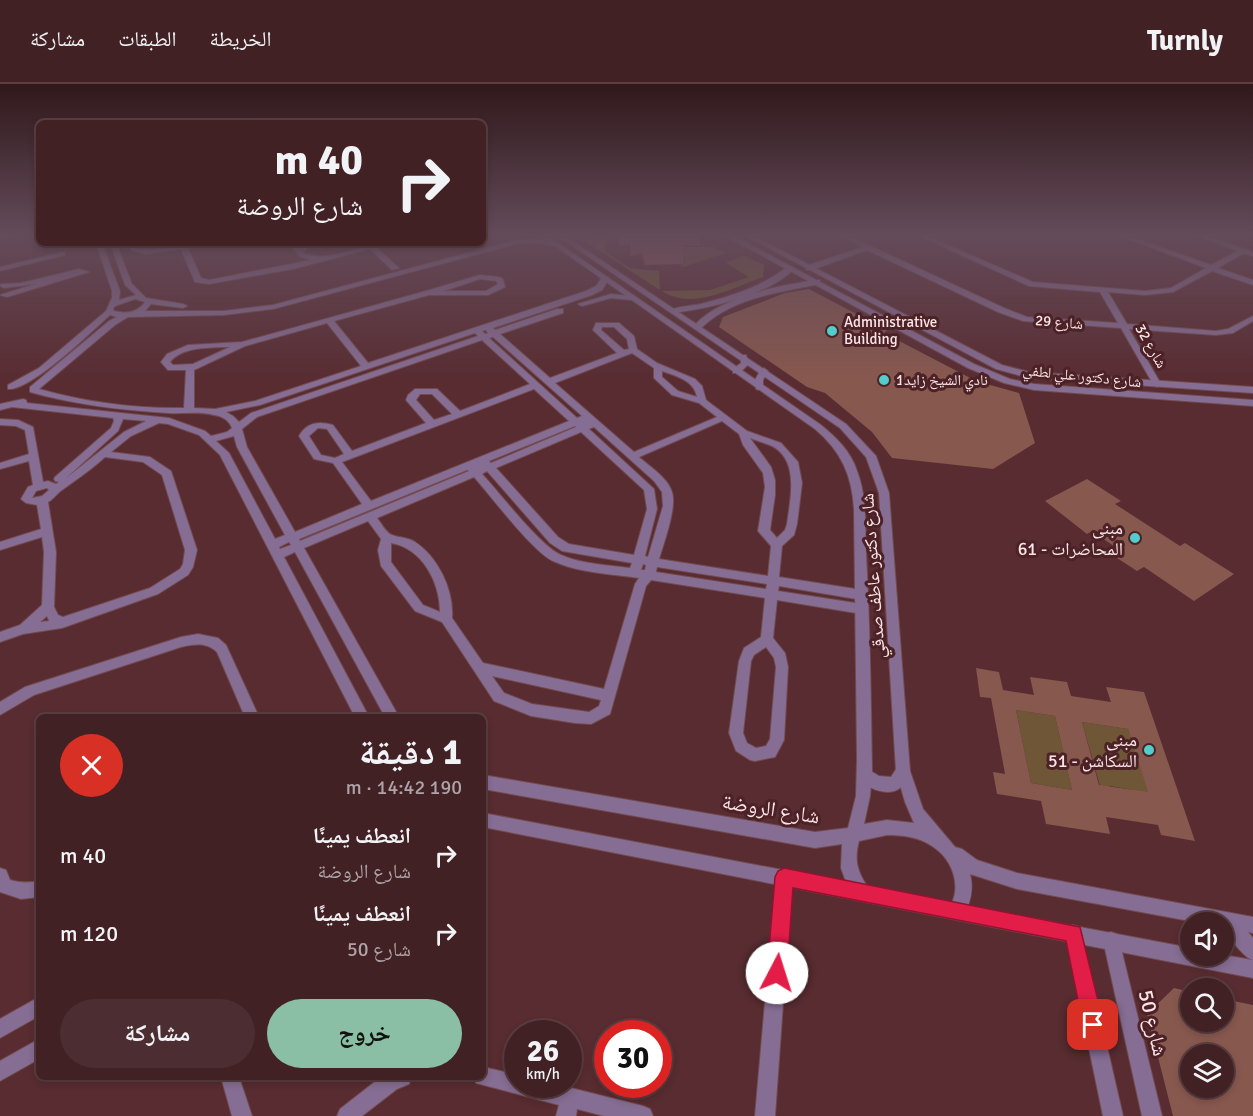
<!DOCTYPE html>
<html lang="ar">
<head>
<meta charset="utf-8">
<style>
  :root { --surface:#422125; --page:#4c2e32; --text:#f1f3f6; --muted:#aea3a7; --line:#5a3e42; --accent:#8abfa5 }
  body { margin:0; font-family:Signika,"Noto Naskh Arabic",sans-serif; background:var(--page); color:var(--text); direction:rtl; height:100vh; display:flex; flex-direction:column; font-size:22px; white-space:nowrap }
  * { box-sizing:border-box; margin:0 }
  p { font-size:20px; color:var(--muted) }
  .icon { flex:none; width:33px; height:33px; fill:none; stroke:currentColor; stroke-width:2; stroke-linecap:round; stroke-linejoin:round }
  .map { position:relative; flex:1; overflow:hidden; direction:ltr }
  .side { position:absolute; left:36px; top:630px; width:450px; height:366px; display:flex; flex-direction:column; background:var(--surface); border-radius:9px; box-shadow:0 3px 9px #0003,0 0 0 2px var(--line); direction:rtl }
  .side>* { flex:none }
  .hud { position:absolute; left:36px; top:36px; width:450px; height:126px; border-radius:9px; box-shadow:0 3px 9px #0003,0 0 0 2px var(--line); direction:rtl; background:#422125; color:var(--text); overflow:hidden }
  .fabs { position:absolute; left:1180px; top:828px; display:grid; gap:12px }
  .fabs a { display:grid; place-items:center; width:54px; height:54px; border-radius:50%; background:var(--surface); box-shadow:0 3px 9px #0003,0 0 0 2px var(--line); font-size:30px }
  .speed { position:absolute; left:504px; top:936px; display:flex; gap:12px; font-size:30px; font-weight:700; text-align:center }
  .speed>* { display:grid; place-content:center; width:78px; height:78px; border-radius:50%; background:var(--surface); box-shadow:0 3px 9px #0003,0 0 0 2px var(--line); line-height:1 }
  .speed small { font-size:15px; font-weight:400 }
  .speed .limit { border:9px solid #d22; background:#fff; color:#111 }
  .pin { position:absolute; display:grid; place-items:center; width:51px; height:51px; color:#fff; margin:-26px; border-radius:12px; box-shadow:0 3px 9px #0006 }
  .me { position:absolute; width:66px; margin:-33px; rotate:5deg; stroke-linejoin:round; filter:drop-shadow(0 0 4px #0008) }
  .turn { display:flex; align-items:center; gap:21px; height:126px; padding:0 24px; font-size:27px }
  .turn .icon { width:78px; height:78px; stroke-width:2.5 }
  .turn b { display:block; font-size:42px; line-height:51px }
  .round { display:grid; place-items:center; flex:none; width:63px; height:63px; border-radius:32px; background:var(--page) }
  .head { display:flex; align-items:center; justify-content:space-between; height:102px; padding:0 24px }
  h1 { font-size:36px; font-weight:800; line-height:45px }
  .button { display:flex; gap:12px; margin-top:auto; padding:12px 24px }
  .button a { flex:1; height:69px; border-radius:36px; background:var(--accent); color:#111; font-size:24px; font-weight:800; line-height:69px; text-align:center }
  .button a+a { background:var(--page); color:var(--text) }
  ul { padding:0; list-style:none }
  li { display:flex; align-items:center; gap:18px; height:78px; padding:0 24px }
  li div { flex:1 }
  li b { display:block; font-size:22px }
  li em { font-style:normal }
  header { display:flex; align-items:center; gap:36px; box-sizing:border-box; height:84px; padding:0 30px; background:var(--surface); border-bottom:2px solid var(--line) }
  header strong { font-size:28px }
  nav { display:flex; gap:33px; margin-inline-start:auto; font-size:21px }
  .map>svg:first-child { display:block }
  .green { fill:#6e5636 }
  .building { fill:#87584e; fill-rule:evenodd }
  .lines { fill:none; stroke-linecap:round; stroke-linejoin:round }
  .minor-casing { stroke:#724a4e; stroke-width:2 }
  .tertiary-casing { stroke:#724a4e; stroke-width:2 }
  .minor { fill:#866d93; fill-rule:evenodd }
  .tertiary { fill:#866d93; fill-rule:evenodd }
  .route { fill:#e11d48; stroke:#92132f; stroke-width:1.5 }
  .poi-dot { fill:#53cdcb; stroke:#4c2227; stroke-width:2 }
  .labels { text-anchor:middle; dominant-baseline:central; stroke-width:6; stroke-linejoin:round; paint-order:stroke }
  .far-poi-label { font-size:15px; fill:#fce5e6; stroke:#4c2227; text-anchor:start }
  .far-street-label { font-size:15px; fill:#fce5e6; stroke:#4c2227 }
  .poi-label { font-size:18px; fill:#fce5e6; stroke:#4c2227; text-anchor:end }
  .street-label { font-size:18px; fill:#fce5e6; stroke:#4c2227 }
  .near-street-label { font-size:21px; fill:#fce5e6; stroke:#4c2227 }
</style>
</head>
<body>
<header>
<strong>Turnly</strong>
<nav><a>الخريطة</a><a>الطبقات</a><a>مشاركة</a></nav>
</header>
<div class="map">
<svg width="1253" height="1032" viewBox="0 0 1253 1032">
  <rect width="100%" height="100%" fill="#582c31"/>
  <g class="green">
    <polygon points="600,153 607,155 605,168 630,184 659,187 660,206 589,160 588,157"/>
    <polygon points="683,163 713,163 726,169 683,183 680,181 685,179"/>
    <path d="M743,171L764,181L763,193C731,204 693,227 662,207L710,206L749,193L726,179Z"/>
    <polygon points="1016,626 1055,632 1072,706 1031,699"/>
    <polygon points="1082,638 1128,645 1151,716 1133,706 1110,702 1102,709"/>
  </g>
  <g class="building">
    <polygon points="619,152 699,152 700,161 683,161 684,180 645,181 642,169 630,172 631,160 618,162"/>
    <polygon points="809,205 887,246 884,249 976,297 1019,309 1035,359 993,385 892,374 872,348 825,309 807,303 719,243 723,233 785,209"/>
    <polygon points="1087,395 1121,417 1115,420 1180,462 1185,459 1234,490 1194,517 1144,483 1137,487 1117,474 1124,469 1092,447 1087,450 1045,417"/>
    <path d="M976,584L999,588L1003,606L1034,611L1030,593L1067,598L1071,612L1111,618L1106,603L1144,608L1195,757L1161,751L1158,741L1106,733L1110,750L1046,740L1041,717L997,710L993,688L1005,690L991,614L980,613ZM1016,626L1055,632L1072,706L1031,699ZM1082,638L1128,645L1148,708L1099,701Z"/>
    <path d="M1174,904L1191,908V938H1224V915L1253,921V1032H1173L1147,930ZM1191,970H1224V1004H1191Z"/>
  </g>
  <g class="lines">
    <g class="minor-casing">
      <g id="minor">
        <polygon points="0,152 10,152 0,155"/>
        <polygon points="841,152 849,152 1004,224 1027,233 1118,239 1100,208 1029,202 919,152 927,152 1033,198 1145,207 1171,204 1206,184 1120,152 1129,152 1211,181 1237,167 1198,152 1207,152 1253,168 1253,172 1244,169 1218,184 1253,196 1253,201 1212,187 1173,208 1145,211 1108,208 1127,240 1216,247 1228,245 1253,232 1253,237 1233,249 1216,251 1129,245 1161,300 1157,303 1153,300 1121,244 1023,237 998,228 867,166 812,186 806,186 806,182 862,163"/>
        <path d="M539,155L559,160L556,162L539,159L516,160L273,225L224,231L128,233L115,241L39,305C84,318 137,325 184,324L186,286H168L161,278L167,270L188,261L242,258L426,207L480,191L499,193L503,195L505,203L488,211H429L334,237L368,279L586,207L596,202L602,193H608L609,195L602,206L592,211L493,244L495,246L557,225H563V229L500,250L550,294L617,269L593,246L596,239H619L634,252L637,265L657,279L695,295L702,302L706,316L747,347L781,359L798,378L802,399L797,440L794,451L782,462L779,493L862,506L868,511L862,516L779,502L778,507L862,520L866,522L868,525L866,528L862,530L777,516L773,554L785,569L788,583L784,656L775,673L755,677L750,676L736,667L729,649L739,577L744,564L761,553L765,514L651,496L646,502L610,630L591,640L575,639L531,632L494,617L442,538L415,527L381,482L378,466L381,455L368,437L304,464L399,633H385L295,468L284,473L369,633H355L220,371L199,351L168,340L159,339L131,352L111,368L150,373L171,387L197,466L193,483L188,491L158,510L62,544L23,550L0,558V548L20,541L42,521L44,468L42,453L0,466V458L41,445L37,421L26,419L21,415L28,403L33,401L29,377L0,385V379L29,370L25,346L16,342L0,341V335L18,336L33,343L43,398L48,397L56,400L59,398L55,397L54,395L55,393L111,344L114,337L113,334L12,323L0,326V320L23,315L26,316L27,319L169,334L205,347L211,352L227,348L232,344C229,336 222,332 214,331C199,327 183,330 168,329C121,326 75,321 30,308V303L109,237L117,233L110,231C91,248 31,307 8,305V301L39,284L106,227L112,214V207L96,159H102L120,207L119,216L136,211L125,201L110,159H116L132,200L146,214L183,220L187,222L183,224L151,220L145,227H224L273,221L516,156ZM480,195L496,197L498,200L486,207H444ZM135,215L145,218C137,229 126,230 114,227L113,225L115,222ZM327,239L361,282L255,317L215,325L194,324V286L245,262ZM602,243H614L627,255L629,265L624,266L601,246ZM486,246L488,249L485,250L482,247ZM475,249L478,252L251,329L239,338L233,332L226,328L260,321ZM493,253L582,332L577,334L489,254ZM482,256L530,300L460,327L437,305H415L408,311L406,316L426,339L352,367L333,341C319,337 307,338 299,352L314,375L333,379L362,420L295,448L247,363L242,345L257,333ZM223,263H230L193,280L173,281L170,278C182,263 206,264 223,263ZM632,269L654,284V294L672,311L699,319L717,333L634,368L555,299ZM662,287C676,292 694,296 697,313L678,307L662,293ZM534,305L569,337L371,417L342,378ZM420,310H432L452,330L434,336L416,316ZM123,335L146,337L124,348L65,395L118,347ZM722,337L739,350L743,361L763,389L765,403L758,447L771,462L768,492L659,475C664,458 677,424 672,408C668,394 650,383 639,373ZM575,342L576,343L491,379L489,377ZM594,343L654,397L662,408L663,422L648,473L645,472L657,425L654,405L589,345ZM318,344L327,345L344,370L335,374L321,371L309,352ZM581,348L644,406L647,425L634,471L569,460L558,453L496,384ZM234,352L237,363L285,451L275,455L229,369L216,357ZM750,354C757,357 765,359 772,362C800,377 790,416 787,440L785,446L777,454L770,446L775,411V396L771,383ZM105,373L143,378L162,391L185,466L183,480L180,485L150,504L63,533L58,531L54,523L56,468L48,418C54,415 57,409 62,406C77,395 91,386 105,373ZM467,386L469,387L300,457L299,455ZM487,387L550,459L562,467L632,479L630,484C608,481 581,480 561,471C539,461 500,409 482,390ZM474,393C492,413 532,467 553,477C579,489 612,490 639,494L635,500L604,605L483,579L452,534C454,506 438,473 415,458C407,453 400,454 392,451C386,449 381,439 377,434ZM47,404L49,406L42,412L32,414L36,407ZM289,458L291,461L280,465L279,463ZM391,459C422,464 440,498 440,528L423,521L391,478ZM643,480L646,481L645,486H641ZM657,483L767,500L766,505L656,488ZM47,532L49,537L40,538ZM766,563L774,574L776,583L770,655L766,662L756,664L747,659L743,649L751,577L754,571ZM492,592L601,616L599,622L589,628L532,620L504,609Z"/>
        <path d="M127,159H133L136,164C159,169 190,159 215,159L188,164L201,194L209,196L311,176L299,172L289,159H296L299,164L304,159H311L303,169C331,180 360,159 389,159L377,164L399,184L392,186L370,165L293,185L209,200L195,198L181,165L146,170L131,166Z"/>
        <polygon points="63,168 65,169 65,171 0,187 0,183"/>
        <path d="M788,182L795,184C768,212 710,224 673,229L669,227C677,222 691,222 701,220C732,212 764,202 788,182Z"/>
        <polygon points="79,185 89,188 7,213 0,211 35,200 4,204 0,202 1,200 21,199"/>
        <path d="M817,196H820V200C779,208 732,214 701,244L694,242C719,213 780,201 817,196Z"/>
        <polygon points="611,210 632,212 636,214 632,216 611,214 582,222 578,220"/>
        <polygon points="740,271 746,271 749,280 739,289 733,289 733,285 741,279"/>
        <polygon points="764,284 768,287 763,296 763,303 759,306 756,305 755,296 761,285"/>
        <path d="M198,550L218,554L226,561L259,633H245L217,568C206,558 195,560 181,563L34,611L0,631V618L25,603L181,553Z"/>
        <path d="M903,680L908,682L910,687C908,692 904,701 900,704C887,714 862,703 857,690L859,685L864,683L879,692L891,693L898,682Z"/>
        <path d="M0,784L6,786L10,796C20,799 29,799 39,797V813L21,815L0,808Z"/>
        <polygon points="784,785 790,787 792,793 775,1032 755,1032 776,793 778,787"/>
        <polygon points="1073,841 1079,843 1081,849 1123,1032 1103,1032 1065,849 1067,843"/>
        <polygon points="1111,848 1117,850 1119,856 1162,1032 1142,1032 1103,856 1105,850"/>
        <polygon points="483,983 518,991 518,1000 555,1000 643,1022 650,1025 653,1032 604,1032 577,1025 576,1032 556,1032 559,1021 476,999 474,993 483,993"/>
        <polygon points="221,993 239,993 252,1032 232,1032"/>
        <polygon points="381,993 411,993 409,1000 397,1005 362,1032 337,1032 340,1025"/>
      </g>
    </g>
    <g class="tertiary-casing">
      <g id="tertiary">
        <path d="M541,152H548L821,341C837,354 851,368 857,387C867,413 865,441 866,469C870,541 871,615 872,688L870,712L864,740L887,736L914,739L905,718L896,687L879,409L866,373L840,344L558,152H565L846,340L876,372L889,409L910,687L923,725L955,763L962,765L977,776L1017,789L1253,833V849L1248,848L1253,854V894L483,743V729L846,798L841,784L842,760L815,764L483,705V691L815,748L848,744L856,712L857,676L854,425C852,391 841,367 815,345ZM887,751C903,751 919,753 932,762C951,774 961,798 952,819L867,802C857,787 854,775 859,757ZM970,790L1017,805L1195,838H1224V849C1234,857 1241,871 1252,876L1224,871L1191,872V864L968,822C972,811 973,802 970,790Z"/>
        <polygon points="726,152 734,152 974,280 1010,295 1034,300 1253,316 1253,322 1034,306 1004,299 968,284"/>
        <polygon points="746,152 754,152 1002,281 1029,288 1253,303 1253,309 1029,294 996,285"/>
        <polygon points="39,913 39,932 0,954 0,935"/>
        <polygon points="39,955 39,975 0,997 0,977"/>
      </g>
    </g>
    <use href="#minor" class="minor"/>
    <use href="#tertiary" class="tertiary"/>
  </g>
  <linearGradient id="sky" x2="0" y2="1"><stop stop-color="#30181b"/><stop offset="0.51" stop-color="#644b5a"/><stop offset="1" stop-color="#644b5a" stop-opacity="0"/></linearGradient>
  <rect width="1253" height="296" fill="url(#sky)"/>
  <polygon class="route" points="784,784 1080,843 1104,941 1101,948 1093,951 1086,948 1083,941 1066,857 793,804 787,889 784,896 777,899 770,896 767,889 775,793 778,787"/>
  <g class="poi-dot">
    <circle cx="832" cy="247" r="6"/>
    <circle cx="884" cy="296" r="6"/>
    <circle cx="1135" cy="454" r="6"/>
    <circle cx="1149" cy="666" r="6"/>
  </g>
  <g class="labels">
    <g class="far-poi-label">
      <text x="844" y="238">Administrative<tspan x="844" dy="17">Building</tspan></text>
      <text x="896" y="296">نادي الشيخ زايد1</text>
    </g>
    <g class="far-street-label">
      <text transform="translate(1059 238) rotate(5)">شارع 29</text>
      <text transform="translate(1151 262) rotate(60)">شارع 32</text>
      <text transform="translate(1082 292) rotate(6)">شارع دكتور علي لطفي</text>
    </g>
    <g class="poi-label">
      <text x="1123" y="444">مبنى<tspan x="1123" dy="21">المحاضرات - 61</tspan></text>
      <text x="1137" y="656">مبنى<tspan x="1137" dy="21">السكاشن - 51</tspan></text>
    </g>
    <g class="street-label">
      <text transform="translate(873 492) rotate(-94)">شارع دكتور عاطف صدقي</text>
    </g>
    <g class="near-street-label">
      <text transform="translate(771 725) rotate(9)">شارع الروضة</text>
      <text transform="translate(1153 939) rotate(77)">شارع 50</text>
    </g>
  </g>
</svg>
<div class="fabs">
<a><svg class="icon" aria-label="sound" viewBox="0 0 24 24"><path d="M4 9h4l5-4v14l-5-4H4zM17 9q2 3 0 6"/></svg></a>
<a><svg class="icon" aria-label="search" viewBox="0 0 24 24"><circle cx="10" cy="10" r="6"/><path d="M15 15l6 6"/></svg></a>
<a><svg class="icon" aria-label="layers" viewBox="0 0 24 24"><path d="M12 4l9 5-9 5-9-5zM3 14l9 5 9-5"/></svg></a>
</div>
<div class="speed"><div>26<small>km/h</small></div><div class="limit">30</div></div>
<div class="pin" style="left:1093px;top:941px;background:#d93025"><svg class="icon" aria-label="arrive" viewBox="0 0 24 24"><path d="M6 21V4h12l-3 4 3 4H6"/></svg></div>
<svg class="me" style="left:777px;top:889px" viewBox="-20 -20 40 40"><circle r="19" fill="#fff"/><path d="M0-13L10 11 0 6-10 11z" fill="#e11d48"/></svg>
<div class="hud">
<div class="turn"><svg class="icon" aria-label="right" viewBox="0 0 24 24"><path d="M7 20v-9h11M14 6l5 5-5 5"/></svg><div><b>40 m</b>شارع الروضة</div></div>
</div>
<section class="side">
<div class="head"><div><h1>1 دقيقة</h1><p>190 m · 14:42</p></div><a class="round" style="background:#d93025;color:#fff"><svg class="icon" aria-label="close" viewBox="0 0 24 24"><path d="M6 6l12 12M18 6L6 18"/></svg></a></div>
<ul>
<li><svg class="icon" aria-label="right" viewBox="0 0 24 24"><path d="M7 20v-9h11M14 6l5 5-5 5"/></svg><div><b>انعطف يمينًا</b><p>شارع الروضة</p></div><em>40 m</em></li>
<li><svg class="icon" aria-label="right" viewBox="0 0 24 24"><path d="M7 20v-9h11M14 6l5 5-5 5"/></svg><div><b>انعطف يمينًا</b><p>شارع 50</p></div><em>120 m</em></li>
</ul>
<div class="button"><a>خروج</a><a>مشاركة</a></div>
</section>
</div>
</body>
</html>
